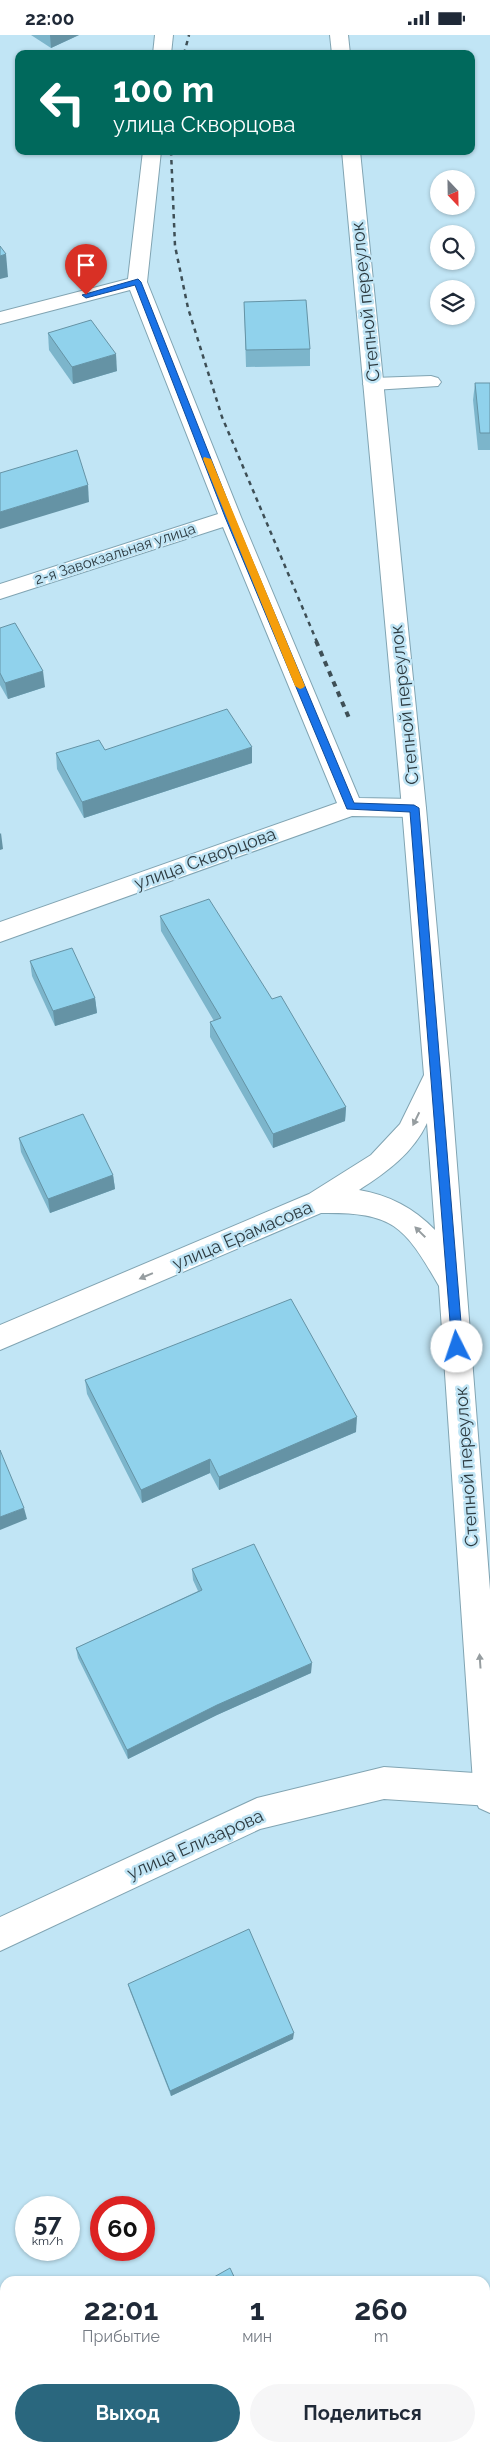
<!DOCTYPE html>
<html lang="ru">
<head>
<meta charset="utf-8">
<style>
  :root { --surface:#fff; --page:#f6f6f7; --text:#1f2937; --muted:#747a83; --accent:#2a677e }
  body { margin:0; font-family:Raleway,sans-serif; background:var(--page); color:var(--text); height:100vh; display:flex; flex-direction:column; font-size:19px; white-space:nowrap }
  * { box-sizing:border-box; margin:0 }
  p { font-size:16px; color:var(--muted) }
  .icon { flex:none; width:28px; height:28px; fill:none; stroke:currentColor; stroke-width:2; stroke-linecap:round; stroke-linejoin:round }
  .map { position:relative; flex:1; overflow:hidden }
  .side { position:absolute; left:0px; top:2241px; width:490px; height:176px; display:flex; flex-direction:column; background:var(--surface); border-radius:15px 15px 0 0; box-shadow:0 1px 4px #0004 }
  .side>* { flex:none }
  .hud { position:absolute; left:15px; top:15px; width:460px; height:105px; border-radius:10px; box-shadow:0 1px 4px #0004; background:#00695c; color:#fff; overflow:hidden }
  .needle { width:32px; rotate:158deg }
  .buttons { position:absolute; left:430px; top:135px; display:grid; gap:10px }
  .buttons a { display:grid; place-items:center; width:45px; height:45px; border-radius:50%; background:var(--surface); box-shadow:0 1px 4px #0004; font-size:25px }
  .speed { position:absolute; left:15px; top:2161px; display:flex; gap:10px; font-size:25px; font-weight:700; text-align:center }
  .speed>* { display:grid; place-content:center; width:65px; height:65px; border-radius:50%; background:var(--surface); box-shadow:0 1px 4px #0004; line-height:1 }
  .speed small { font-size:12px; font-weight:400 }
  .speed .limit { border:8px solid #d22; background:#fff; color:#111 }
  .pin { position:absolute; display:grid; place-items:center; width:42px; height:42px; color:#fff; margin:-51px -21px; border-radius:50% 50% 50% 0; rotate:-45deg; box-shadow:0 0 5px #0007 }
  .pin .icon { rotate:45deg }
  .me { position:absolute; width:55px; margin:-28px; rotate:356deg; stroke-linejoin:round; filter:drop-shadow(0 0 4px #0008) }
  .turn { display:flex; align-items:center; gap:18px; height:105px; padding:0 15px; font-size:22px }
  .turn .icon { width:65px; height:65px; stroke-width:2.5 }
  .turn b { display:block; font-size:35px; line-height:42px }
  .eta { display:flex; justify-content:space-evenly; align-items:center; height:85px; text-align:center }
  .eta b { font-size:30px; font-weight:700; line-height:35px }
  .cta { display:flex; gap:10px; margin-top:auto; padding:10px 15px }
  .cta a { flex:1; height:58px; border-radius:30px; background:var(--accent); color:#fff; font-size:20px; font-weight:700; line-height:58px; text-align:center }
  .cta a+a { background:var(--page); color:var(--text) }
  .status { display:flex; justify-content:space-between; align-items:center; height:35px; padding:0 25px; background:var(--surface); direction:ltr }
  .status svg { height:14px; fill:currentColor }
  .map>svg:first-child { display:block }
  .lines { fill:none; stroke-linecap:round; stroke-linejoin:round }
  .minor-casing { stroke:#81a4b2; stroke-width:2 }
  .major-casing { stroke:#81a4b2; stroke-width:2 }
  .minor { fill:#fff; fill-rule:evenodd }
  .major { fill:#fff; fill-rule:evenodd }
  .rail-far1 { stroke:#3e4f56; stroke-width:2.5; stroke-dasharray:4.5 4.5; stroke-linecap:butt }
  .rail { stroke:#3e4f56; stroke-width:4; stroke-dasharray:5.5 5.5; stroke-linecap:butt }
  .wall { fill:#7cb5cb }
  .shaded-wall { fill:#6593a5 }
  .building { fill:#90d2ec; stroke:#6593a5 }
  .oneway { fill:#969da0 }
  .route { fill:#1a73e8; stroke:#114b97 }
  .slow { fill:#f59e0b }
  .labels { text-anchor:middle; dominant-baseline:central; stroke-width:5; stroke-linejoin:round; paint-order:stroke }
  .far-street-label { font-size:15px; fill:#2d3b41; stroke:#c1e5f5 }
  .street-label { font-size:18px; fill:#2d3b41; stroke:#c1e5f5 }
</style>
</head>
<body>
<div class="status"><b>22:00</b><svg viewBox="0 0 49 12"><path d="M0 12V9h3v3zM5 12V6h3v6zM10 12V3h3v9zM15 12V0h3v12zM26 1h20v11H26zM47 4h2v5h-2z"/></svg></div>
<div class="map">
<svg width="490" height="2417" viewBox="0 0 490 2417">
  <rect width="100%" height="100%" fill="#c1e5f5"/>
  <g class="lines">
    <g class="minor-casing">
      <g id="minor">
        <polygon points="155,0 173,0 171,19 153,19"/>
        <polygon points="143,116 161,116 147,247 241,482 359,763 414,764 422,767 426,773 422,779 414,782 352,781 0,907 0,887 337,768 223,492 0,564 0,549 218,479 130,255 0,289 0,277 128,244"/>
        <polygon points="431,341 438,343 441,347 438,351 373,355 366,353 363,349 366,345 373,343"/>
        <polygon points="384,1732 490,1739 490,1771 384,1764 260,1794 0,1916 0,1882 257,1763"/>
      </g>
    </g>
    <g class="major-casing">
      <g id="major">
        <polygon points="330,0 348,0 350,19 332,19"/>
        <path d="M342,116H360L426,773L450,1040L490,1555V1778L479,1773L474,1762L439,1251C404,1190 393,1177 321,1178L0,1315V1290L309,1159L371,1120L400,1089L424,1040L402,773ZM427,1088L435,1195C414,1173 389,1160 359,1155C387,1137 413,1118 427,1088Z"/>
      </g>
    </g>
    <use href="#minor" class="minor"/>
    <use href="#major" class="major"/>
    <g class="rail-far1">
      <polyline points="184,19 189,0"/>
      <polyline points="171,116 175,211 188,273 222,382 317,607"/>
    </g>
    <polyline class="rail" points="316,606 349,683"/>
  </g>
  <g class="wall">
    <polygon points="31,0 79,0 51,13"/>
    <polygon points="244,267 310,314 310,331 246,332"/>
    <polygon points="48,298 117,336 73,349 49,315"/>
    <polygon points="475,348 490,348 490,415 478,415 473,365"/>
    <polygon points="0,593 45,652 8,664 0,650"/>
    <polygon points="105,715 252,728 84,783 57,734 56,718"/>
    <polygon points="160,881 272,964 346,1072 345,1086 273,1113 210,1002 210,987 214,986 161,896"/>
    <polygon points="30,926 95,963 97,978 55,991 32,941"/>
    <polygon points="19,1103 113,1140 115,1154 50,1178 21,1117"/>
    <polygon points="85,1345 356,1397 219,1455 210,1438 142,1468 87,1359"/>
    <polygon points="192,1534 311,1638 217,1680 128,1724 78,1623 76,1613 198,1556 193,1545"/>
    <polygon points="128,1949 293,2004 171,2061 130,1956"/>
  </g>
  <g class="shaded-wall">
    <polygon points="50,0 79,0 51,13"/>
    <polygon points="6,219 8,242 0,244 0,221"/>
    <polygon points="116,319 117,336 73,349 72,332"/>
    <polygon points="88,450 89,467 0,494 0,477"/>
    <polygon points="43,636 45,652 8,664 5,648"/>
    <polygon points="252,712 252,728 84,783 82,767"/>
    <polygon points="1,798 3,814 0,815 0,799"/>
    <polygon points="95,963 97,978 55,991 53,976"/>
    <polygon points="346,1072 345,1086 273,1113 273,1099"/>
    <polygon points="113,1140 115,1154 50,1178 48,1164"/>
    <polygon points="357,1382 356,1397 219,1455 219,1442"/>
    <polygon points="210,1424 210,1438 142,1468 141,1455"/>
    <polygon points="24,1473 27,1484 0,1495 0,1482"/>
    <polygon points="312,1628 311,1638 217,1680 128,1724 127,1715 217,1670"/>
    <polygon points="294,1998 293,2004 171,2061 170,2056"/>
  </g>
  <g class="building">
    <polygon points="0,211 6,219 0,221"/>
    <polygon points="306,265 310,314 246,315 244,267"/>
    <polygon points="91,285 116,319 72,332 48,298"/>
    <polygon points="475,348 490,348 490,398 480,398"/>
    <polygon points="77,415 88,450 0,477 0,438"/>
    <polygon points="15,588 43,636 5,648 0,638 0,593"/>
    <polygon points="227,674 252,712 82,767 56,718 99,705 105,715"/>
    <polygon points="209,864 272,964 281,961 346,1072 273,1099 210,987 221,983 160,881"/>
    <polygon points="72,913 95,963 53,976 30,926"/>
    <polygon points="83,1079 113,1140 48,1164 19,1103"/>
    <polygon points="291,1264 357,1382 219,1442 210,1424 141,1455 85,1345"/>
    <polygon points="0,1415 24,1473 0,1482"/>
    <polygon points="254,1509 312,1628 217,1670 127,1715 76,1613 202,1555 192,1534"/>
    <polygon points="249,1894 294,1998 170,2056 128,1949"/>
    <polygon points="230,2233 236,2246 207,2246"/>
    <polygon points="5,2405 5,2412 96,2412 98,2417 0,2417 0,2408"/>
  </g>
  <defs><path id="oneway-solid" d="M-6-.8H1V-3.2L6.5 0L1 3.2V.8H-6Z" transform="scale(1.25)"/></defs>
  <g class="oneway">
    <use href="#oneway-solid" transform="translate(416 1084) rotate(116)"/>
    <use href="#oneway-solid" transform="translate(420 1197) rotate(-135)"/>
    <use href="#oneway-solid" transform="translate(146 1241) rotate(157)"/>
    <use href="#oneway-solid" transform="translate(480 1626) rotate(-94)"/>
  </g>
  <polygon class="route" points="138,244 141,247 234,482 354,768 414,770 419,773 463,1312 457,1317 452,1312 410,777 347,774 225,482 135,250 86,263 82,260"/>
  <polygon class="slow" points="204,422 211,424 305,651 303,653 300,654 295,651 203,424"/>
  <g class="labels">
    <g class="far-street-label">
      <text transform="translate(115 519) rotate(-18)">2-я Завокзальная улица</text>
    </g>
    <g class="street-label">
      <text transform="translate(365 267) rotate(-96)">Степной переулок</text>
      <text transform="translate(404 670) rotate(-96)">Степной переулок</text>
      <text transform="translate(205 823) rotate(-20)">улица Скворцова</text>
      <text transform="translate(242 1200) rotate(-23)">улица Ерамасова</text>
      <text transform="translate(466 1432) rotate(-94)">Степной переулок</text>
      <text transform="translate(195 1809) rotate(-24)">улица Елизарова</text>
    </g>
  </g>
</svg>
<div class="buttons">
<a><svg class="needle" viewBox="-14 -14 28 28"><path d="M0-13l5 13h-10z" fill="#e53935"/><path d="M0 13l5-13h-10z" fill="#747a83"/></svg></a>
<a><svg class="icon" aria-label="search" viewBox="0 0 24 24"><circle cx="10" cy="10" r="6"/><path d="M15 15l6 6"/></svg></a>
<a><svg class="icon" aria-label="layers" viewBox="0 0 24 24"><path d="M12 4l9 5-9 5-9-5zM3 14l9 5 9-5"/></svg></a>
</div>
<div class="speed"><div>57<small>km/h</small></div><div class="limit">60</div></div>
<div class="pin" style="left:86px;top:260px;background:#d93025"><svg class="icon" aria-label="arrive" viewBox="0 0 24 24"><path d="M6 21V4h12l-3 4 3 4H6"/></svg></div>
<svg class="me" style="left:457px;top:1312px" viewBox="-20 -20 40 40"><circle r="19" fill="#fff"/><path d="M0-13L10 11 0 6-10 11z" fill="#1a73e8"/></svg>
<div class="hud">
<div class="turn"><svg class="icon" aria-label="left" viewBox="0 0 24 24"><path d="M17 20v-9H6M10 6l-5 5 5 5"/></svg><div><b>100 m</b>улица Скворцова</div></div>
</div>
<section class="side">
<div class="eta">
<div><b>22:01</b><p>Прибытие</p></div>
<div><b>1</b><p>мин</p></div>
<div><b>260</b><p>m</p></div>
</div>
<div class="cta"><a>Выход</a><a>Поделиться</a></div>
</section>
</div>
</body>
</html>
